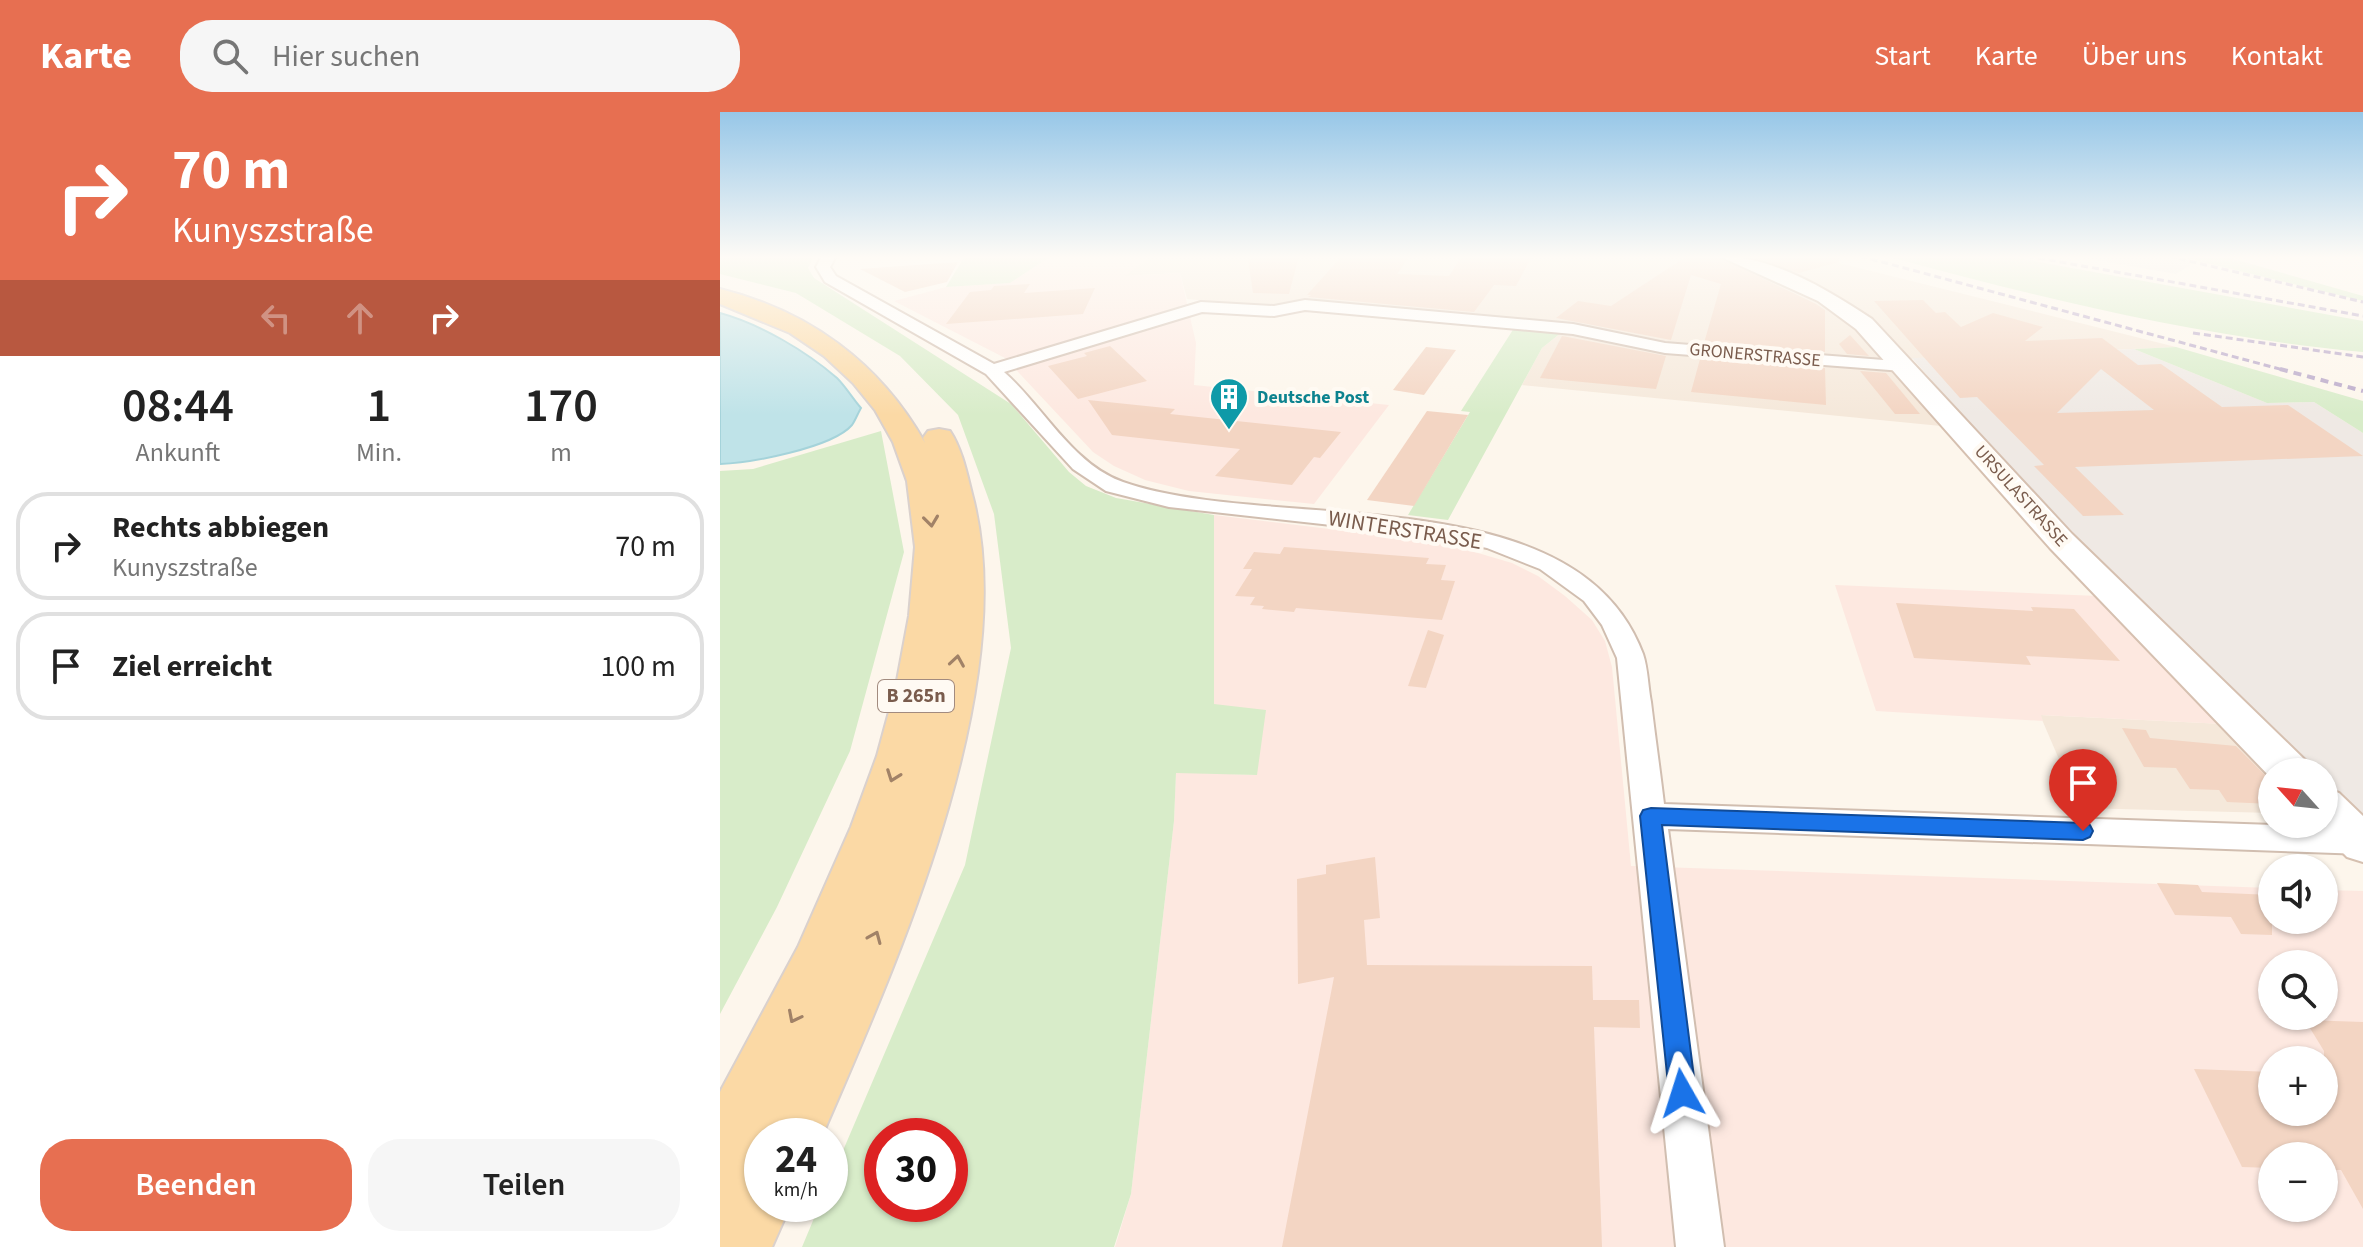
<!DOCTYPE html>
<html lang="de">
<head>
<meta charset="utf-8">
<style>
  :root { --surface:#fff; --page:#f6f6f6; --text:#222; --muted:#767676; --line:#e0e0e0; --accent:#e76f51 }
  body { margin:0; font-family:"Source Sans 3",sans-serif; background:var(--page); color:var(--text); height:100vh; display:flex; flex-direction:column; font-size:30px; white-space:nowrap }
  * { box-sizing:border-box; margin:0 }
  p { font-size:26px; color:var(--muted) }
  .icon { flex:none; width:44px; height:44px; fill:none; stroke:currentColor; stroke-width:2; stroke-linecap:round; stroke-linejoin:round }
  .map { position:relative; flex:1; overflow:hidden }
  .panel { display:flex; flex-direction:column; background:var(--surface); width:720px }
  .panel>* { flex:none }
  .guide { background:#e76f51; color:#fff; overflow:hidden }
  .needle { width:52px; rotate:297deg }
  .fabs { position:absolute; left:1538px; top:646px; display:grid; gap:16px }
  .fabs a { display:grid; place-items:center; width:80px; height:80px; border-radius:50%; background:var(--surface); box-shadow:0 2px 6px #0004; font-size:40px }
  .speed { position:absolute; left:24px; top:1006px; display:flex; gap:16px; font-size:40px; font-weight:700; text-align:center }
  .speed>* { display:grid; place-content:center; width:104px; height:104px; border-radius:50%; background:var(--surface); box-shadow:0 2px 6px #0004; line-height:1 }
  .speed small { font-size:20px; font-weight:400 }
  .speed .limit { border:12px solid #d22; background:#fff; color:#111 }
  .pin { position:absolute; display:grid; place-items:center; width:68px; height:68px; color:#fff; margin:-82px -34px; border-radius:50% 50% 50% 0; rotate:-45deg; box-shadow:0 0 8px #0007 }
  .pin .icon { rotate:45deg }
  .me { position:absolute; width:88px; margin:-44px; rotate:354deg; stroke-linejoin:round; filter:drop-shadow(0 0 6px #0008) }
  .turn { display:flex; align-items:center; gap:28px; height:168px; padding:0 40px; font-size:36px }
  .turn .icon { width:104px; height:104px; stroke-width:2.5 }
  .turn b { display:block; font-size:56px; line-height:68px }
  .lanes { display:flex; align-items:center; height:76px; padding:0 40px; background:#0003; justify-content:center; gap:40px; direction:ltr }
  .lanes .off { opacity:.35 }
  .eta { display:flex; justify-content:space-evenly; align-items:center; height:136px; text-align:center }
  .eta b { font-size:48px; font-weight:600; line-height:56px }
  .primary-button { display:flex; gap:16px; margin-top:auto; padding:16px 40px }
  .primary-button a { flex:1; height:92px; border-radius:32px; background:var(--accent); color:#fff; font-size:32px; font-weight:600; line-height:92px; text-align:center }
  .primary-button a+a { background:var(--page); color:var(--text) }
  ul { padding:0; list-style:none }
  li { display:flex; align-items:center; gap:24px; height:108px; margin:0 16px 12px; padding:0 24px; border:4px solid var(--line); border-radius:32px }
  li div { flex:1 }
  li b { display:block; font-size:30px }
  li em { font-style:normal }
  header { display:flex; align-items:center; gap:48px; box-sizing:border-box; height:112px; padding:0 40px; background:var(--accent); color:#fff }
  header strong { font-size:38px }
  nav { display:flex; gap:44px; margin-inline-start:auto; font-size:28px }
  .search { width:560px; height:72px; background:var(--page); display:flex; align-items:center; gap:20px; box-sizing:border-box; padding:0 28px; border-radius:32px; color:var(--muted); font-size:30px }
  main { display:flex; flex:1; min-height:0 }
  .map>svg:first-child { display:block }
  .residential { fill:#f5e8da }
  .commercial { fill:#fde8e0; fill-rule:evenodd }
  .industrial { fill:#efe9e4 }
  .green { fill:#d8ecc9; fill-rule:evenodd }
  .water { fill:#bfe3e8; stroke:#a5d3da; stroke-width:2 }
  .building { fill:#f3d5c3; fill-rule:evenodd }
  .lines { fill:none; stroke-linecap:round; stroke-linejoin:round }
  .street-casing { stroke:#d1beb0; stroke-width:4 }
  .secondary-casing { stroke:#d6c0b0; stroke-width:4 }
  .primary-casing { stroke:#dad1cd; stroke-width:4 }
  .street { fill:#fff; fill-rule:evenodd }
  .secondary { fill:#fff; fill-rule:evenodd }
  .primary { fill:#fbd9a5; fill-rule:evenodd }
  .rail-far1 { stroke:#b9a8c9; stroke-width:3; stroke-dasharray:7 4; stroke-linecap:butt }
  .rail { stroke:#b9a8c9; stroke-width:4; stroke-dasharray:8 6; stroke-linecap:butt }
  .oneway { stroke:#a18267 }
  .route { fill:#1a73e8; stroke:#114b97; stroke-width:2 }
  .labels { text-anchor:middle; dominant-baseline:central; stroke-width:8; stroke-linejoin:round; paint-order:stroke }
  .far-street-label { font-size:18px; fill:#7a5c4d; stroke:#fffaf3 }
  .far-culture-label { font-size:18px; font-weight:bold; fill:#0d838f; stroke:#fffaf3; text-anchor:start }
  .shield { fill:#fffaf3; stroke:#a28b7f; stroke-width:2 }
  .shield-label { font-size:20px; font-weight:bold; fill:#7a5c4d }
  .street-label { font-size:22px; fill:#7a5c4d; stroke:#fffaf3 }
</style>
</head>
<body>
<header>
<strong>Karte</strong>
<div class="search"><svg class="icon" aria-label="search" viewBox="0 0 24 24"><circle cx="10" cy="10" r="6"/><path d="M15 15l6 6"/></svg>Hier suchen</div>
<nav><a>Start</a><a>Karte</a><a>Über uns</a><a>Kontakt</a></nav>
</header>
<main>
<section class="panel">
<div class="guide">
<div class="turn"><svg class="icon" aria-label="right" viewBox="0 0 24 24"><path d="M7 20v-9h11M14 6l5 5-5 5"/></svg><div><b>70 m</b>Kunyszstraße</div></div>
<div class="lanes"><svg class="icon off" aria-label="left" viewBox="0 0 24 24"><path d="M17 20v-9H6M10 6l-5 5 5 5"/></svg><svg class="icon off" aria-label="ahead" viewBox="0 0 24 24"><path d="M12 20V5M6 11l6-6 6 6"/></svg><svg class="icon" aria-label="right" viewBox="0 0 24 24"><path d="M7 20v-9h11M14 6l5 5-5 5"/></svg></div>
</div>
<div class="eta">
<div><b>08:44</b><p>Ankunft</p></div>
<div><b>1</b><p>Min.</p></div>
<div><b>170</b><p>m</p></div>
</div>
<ul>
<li><svg class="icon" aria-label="right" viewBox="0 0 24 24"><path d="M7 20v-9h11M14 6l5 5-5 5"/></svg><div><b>Rechts abbiegen</b><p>Kunyszstraße</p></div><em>70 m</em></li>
<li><svg class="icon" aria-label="arrive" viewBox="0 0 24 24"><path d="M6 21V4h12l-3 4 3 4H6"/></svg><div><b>Ziel erreicht</b></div><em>100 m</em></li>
</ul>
<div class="primary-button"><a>Beenden</a><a>Teilen</a></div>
</section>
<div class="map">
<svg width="1643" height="1135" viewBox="0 0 1643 1135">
  <rect width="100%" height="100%" fill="#fdf6ec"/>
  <g class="residential">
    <polygon points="431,144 1091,144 1456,235 1166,248 1221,314 802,273 822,236 841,221 467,187 460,161 404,164"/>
    <polygon points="1320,603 1504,612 1552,662 1552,701 1360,696"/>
  </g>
  <g class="commercial">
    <polygon points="331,144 431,144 405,164 460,161 476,231 474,273 669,293 594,392 469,379 425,368 394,354 373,340 285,246 174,189 226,175 290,171"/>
    <path d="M494,403L724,431L792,451L818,464L845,484L872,508L885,529L892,555L911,754L1552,776V808H1604V778L1643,779V1135H395L411,1082L454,709L456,660L536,663L494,592ZM1552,852H1604V904H1552ZM1552,948H1604V1000H1552ZM1552,1044H1604V1096H1552Z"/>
    <polygon points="1115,473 1378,484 1504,612 1321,603 1323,609 1156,599"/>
  </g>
  <g class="industrial">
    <polygon points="1353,144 1458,144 1477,149 1456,162"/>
    <polygon points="1414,237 1547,291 1594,290 1643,321 1643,708 1604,679 1604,660 1584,660 1369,447 1192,246"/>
  </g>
  <g class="green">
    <path d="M0,144H94L88,156L94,166L291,292L349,360L366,374L396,386L494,403V592L546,598L537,663L456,661L454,709L411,1082L394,1135H82L100,1092H110V1069L245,753L291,536L274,402L238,303L180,244L76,181L0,162ZM163,1024H230V1092H162Z"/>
    <polygon points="245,144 331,144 290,171 226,175"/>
    <path d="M1166,144H1286L1643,209V240C1480,225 1324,187 1166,144Z"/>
    <polygon points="1458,144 1503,144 1643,184 1643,189"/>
    <polygon points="796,213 842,220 822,236 728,408 688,403 750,300 741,299"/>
    <polygon points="1456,235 1643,289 1643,321 1594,290 1547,291 1414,237"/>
    <polygon points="161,319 184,440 130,639 57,795 0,902 0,359 33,357"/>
  </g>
  <path class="water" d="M0,201C40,212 86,239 117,266C126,275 133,287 141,296C138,301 135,309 132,313C112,336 30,351 0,352Z"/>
  <g class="building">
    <polygon points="536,144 579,144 569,182 533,181 528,148"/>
    <polygon points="622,144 690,144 677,162 729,164 742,144 812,144 796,174 774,173 754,200 588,185 591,183 587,183"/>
    <polygon points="967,144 996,144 1096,192 1105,198 1105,240 984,231 1001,172 971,163 951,228 836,206 858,189 891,194"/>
    <polygon points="1027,144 1118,144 1119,150 1079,161"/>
    <polygon points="238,150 227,170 185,180 140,157"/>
    <polygon points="310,172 304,181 375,176 363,202 226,212 250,180 271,178 274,174"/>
    <path d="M1203,188L1216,201L1225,200L1241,215L1273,201L1323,215L1305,229L1382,226L1418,253L1441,252L1502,295L1568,293L1643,344L1355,355L1404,403L1363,404L1314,354L1324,353L1257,285L1240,286L1154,189ZM1381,257L1434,298L1337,301Z"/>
    <polygon points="1130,223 1149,244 1127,242 1119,232"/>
    <polygon points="842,224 946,244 936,277 820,266"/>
    <polygon points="390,234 427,269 358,287 328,254 367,244 364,241"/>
    <polygon points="706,235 736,238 704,283 673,278"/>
    <polygon points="980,247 1105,256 1106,293 971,280"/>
    <polygon points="1140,259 1166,261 1200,302 1175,302"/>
    <polygon points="368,288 455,297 450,302 621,320 600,346 594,345 572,373 495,364 520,337 392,323"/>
    <polygon points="707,299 748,303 694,394 647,388"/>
    <polygon points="564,435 709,446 706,452 726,453 721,468 735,469 722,508 576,496 574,500 542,497 544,494 530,493 535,485 515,484 532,457 523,457 534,440 560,442"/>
    <polygon points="1176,491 1313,499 1311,495 1354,497 1400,549 1306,544 1311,553 1194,546"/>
    <polygon points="708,518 724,523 706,576 688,574"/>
    <polygon points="1402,616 1426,618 1430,626 1516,634 1552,670 1552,692 1507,690 1499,678 1470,677 1456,656 1424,655"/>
    <polygon points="655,745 660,806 644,808 647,853 872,854 873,888 919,888 920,916 874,915 882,1135 562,1135 614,865 578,872 577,767 606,762 606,753"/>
    <polygon points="1437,771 1478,773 1482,780 1552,783 1552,823 1521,822 1511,805 1455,803"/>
    <polygon points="1585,908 1643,910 1643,1097 1621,1058 1604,1058 1604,1044 1552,1044 1552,1056 1522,1055 1474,957 1552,960 1552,1000 1604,1000 1604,939"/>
  </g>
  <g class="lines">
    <g class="street-casing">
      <path id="street" d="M102,144H116L110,155L116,164L274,252L481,190L554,194L585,188L853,212L945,231L1189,250L1192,254L1189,258L1183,259L945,241L853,222L585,198L554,204L482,200L284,260C323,294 352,352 403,370C551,422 855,361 923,542C928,557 928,575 931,590C935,624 940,658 944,692L1643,716V742L948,717L1004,1135H956L897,546L882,513L864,489L820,457L767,436L711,424L449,395L386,379L353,357L266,262L105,170L96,155Z"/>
    </g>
    <g class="secondary-casing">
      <g id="secondary">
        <path d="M999,144C1053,144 1108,178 1152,207L1352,422L1586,649L1592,660H1552V667L1330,436L1136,217L1098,189Z"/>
        <polygon points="1604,676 1619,681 1643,704 1643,750 1627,745 1595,712 1604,712"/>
      </g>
    </g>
    <g class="primary-casing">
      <path id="primary" d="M0,177C89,199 160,251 205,331L203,326L208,319L219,317L230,319C242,337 247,362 252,382C303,572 177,850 102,1024H42V1092H71L52,1135H0V980L78,835L131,715L157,644L176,574L189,504L195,435L187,369L173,330L155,298L133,271L104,244L70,221L0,192Z"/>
    </g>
    <use href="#street" class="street"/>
    <use href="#secondary" class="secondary"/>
    <use href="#primary" class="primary"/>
    <g class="rail-far1">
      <polyline points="1140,144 1567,259"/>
      <polyline points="1307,144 1643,204"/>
      <polyline points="1448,144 1643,190"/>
      <polyline points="1473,221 1643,245"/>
    </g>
    <polyline class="rail" points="1560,257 1643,279"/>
  </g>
  <defs><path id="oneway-chevron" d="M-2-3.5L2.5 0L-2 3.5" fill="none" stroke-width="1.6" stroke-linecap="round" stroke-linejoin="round" transform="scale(2)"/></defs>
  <g class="oneway">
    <use href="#oneway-chevron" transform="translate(211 409) rotate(83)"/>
    <use href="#oneway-chevron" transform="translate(237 549) rotate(-81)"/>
    <use href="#oneway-chevron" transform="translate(173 664) rotate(110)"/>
    <use href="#oneway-chevron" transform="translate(155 825) rotate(-67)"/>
    <use href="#oneway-chevron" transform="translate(74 905) rotate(117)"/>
  </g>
  <linearGradient id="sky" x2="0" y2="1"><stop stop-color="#97c7e8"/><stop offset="0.48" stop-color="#fefbf6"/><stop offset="1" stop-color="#fefbf6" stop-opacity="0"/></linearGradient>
  <rect width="1643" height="303" fill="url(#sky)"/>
  <polygon class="route" points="931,696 1363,711 1370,713 1373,719 1370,725 1363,728 942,713 976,981 972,991 962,995 953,991 949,981 920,704 923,698"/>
  <defs>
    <g id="building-pin" transform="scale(2)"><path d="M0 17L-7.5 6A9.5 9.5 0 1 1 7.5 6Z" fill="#0f9aa8" stroke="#fffaf3"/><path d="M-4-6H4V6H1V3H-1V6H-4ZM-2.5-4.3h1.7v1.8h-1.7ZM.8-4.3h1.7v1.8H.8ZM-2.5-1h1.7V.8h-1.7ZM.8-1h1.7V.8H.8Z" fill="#fff"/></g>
  </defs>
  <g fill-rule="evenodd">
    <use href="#building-pin" x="509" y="285"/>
  </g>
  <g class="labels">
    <g class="far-street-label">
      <text transform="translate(1035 243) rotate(5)">GRONERSTRASSE</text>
      <text transform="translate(1301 384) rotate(48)">URSULASTRASSE</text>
    </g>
    <g class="far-culture-label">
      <text x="537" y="285">Deutsche Post</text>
    </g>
    <rect class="shield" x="158" y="568" width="76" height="32" rx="6"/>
    <g class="shield-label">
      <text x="196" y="584">B 265n</text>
    </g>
    <g class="street-label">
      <text transform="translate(685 418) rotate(9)">WINTERSTRASSE</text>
    </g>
  </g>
</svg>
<div class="fabs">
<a><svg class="needle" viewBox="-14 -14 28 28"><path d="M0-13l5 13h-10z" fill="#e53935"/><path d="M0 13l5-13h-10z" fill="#767676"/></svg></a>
<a><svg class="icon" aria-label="sound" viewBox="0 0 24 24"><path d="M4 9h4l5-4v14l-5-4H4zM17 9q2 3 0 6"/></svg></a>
<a><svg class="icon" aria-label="search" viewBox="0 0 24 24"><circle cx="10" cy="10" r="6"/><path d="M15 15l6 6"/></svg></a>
<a>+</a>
<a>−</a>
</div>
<div class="speed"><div>24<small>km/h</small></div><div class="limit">30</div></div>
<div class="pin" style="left:1363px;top:719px;background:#d93025"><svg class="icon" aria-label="arrive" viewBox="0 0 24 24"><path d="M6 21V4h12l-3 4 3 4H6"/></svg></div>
<svg class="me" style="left:962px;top:981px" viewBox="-20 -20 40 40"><path d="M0-17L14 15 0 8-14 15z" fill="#1a73e8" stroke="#fff" stroke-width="4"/></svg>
</div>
</main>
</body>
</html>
